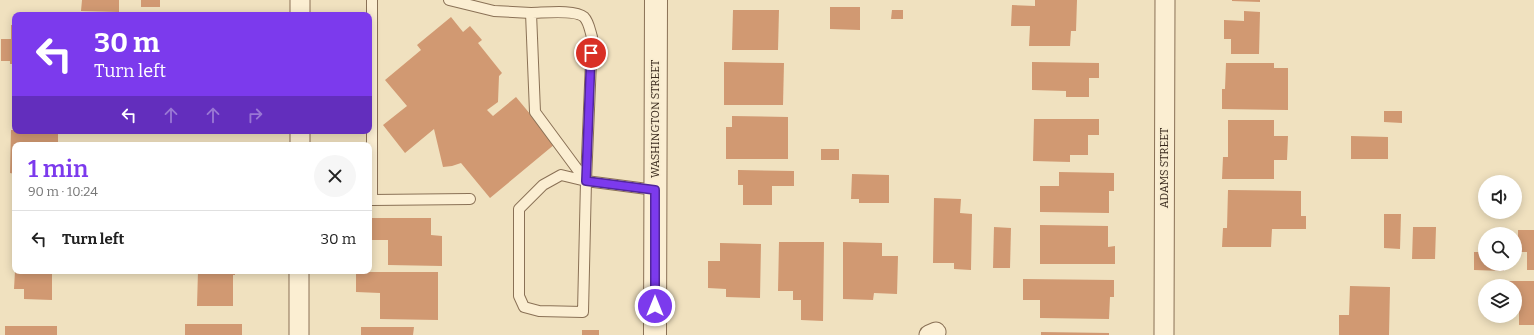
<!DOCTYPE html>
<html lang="en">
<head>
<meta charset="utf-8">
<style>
  :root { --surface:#fff; --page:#f6f6f6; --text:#222; --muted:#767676; --line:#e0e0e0; --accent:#7c3aed }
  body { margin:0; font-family:Bitter,serif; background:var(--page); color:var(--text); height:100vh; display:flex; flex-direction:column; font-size:15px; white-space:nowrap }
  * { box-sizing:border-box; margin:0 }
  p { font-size:13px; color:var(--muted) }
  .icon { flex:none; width:22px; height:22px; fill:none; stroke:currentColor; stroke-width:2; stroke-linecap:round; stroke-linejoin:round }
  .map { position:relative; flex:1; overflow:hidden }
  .side { position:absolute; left:12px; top:142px; width:360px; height:132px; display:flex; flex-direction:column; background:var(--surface); border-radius:8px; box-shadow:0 2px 10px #0003 }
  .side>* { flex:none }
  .guide { position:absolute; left:12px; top:12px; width:360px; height:122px; border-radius:8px; box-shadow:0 2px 10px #0003; background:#7c3aed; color:#fff; overflow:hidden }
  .tools { position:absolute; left:1478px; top:175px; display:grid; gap:8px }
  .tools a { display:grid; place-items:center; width:44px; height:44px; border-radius:50%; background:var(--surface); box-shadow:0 2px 10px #0003; font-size:20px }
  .pin { position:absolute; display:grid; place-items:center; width:34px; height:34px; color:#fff; margin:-17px; border:2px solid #fff; border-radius:50%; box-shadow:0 1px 4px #0007 }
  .me { position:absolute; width:44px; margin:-22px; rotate:0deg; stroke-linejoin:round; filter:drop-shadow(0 0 3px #0008) }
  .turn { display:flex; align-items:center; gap:14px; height:84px; padding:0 16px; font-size:18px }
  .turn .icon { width:52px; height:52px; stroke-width:2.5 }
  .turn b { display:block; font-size:28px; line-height:34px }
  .lanes { display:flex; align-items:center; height:38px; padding:0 16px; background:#0003; justify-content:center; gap:20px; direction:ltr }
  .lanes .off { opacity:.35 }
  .round { display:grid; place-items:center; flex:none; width:42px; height:42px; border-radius:21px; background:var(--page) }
  .headline { display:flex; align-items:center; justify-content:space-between; height:68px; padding:0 16px }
  h1 { font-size:24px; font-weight:600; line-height:30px; color:var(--accent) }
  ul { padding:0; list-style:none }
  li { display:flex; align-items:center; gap:12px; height:56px; padding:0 16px; border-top:1px solid var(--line) }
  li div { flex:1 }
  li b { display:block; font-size:15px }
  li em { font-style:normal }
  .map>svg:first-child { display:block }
  .building { fill:#d19972 }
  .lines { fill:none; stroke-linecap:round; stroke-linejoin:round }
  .service-casing { stroke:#8a7156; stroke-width:12 }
  .minor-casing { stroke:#8a7156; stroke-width:21 }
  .tertiary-casing { stroke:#8a7156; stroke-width:24 }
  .service { stroke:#fbeed2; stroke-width:10 }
  .minor { stroke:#fbeed2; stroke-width:19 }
  .tertiary { stroke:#fbeed2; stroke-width:22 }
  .route-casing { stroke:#51269a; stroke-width:10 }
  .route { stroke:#7c3aed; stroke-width:7 }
  .labels { text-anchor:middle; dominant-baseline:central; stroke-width:3; stroke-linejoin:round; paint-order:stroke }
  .street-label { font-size:11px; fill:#38291c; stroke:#f7ebcf }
</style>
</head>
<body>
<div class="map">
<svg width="1534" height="335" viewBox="0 0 1534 335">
  <rect width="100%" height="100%" fill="#f0e1bf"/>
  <g class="building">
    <polygon points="82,0 119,0 119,12 81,11"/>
    <rect x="141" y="0" width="19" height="7"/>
    <polygon points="1035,0 1077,0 1076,31 1071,31 1070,46 1029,46 1030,26 1011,26 1012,5 1035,6"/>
    <polygon points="1232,0 1260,0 1260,2 1232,1"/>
    <polygon points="830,7 860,7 860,30 830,29"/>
    <polygon points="733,10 779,10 778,50 732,50"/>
    <polygon points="892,10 903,10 903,19 891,19"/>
    <polygon points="1244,11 1260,12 1259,54 1231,54 1231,39 1224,39 1224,20 1244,21"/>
    <polygon points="451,17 463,32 470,26 482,40 478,43 502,73 499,76 498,102 487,110 493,116 516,97 555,144 490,198 461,163 452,166 443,167 434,129 405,153 383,125 407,106 385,80 421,50 417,45"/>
    <polygon points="11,25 15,25 15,64 10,64 10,61 1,61 1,39 11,39"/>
    <polygon points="724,62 784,63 783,105 724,105"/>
    <polygon points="1032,62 1099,63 1099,78 1089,78 1089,97 1066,97 1066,91 1032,90"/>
    <polygon points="1226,63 1274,63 1274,68 1288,68 1288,110 1222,109 1222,89 1225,89"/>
    <polygon points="1384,111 1402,111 1402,123 1384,122"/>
    <polygon points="732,116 788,117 788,159 726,159 726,127 732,127"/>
    <polygon points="1034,119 1099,119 1099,135 1088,135 1088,155 1070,155 1070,162 1033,161"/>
    <polygon points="1228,120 1274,120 1274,136 1288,136 1287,160 1274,160 1274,179 1222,179 1223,157 1228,157"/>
    <polygon points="11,130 15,130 15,131 58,131 58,145 15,145 15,174 10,173"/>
    <polygon points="1351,136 1388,137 1388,159 1351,159"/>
    <rect x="821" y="149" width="18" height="11"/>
    <polygon points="738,170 794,171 794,186 772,186 772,205 743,205 743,185 738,185"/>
    <polygon points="1059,172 1114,173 1114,191 1109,191 1109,213 1040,212 1040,186 1059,186"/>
    <polygon points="852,174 889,175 889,203 859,203 859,199 851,199"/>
    <polygon points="1228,190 1301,191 1301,216 1306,216 1306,229 1272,229 1271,247 1222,247 1223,228 1227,228"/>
    <polygon points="934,198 961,199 960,213 972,214 971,270 954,269 954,263 933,263"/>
    <polygon points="13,200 15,200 15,235 12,235"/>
    <polygon points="1384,214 1401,214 1400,249 1384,248"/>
    <polygon points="369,218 431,218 431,235 442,236 442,266 388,265 388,240 369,240"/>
    <polygon points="1040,225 1108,226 1108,247 1115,246 1115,264 1040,264"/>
    <polygon points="994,227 1011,228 1010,268 993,268"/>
    <polygon points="1413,227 1436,227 1435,259 1412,259"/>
    <polygon points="1518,230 1534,230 1534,270 1527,270 1527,252 1518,252"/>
    <polygon points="779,242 824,242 823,321 801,320 801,300 793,300 793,291 778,291"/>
    <polygon points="843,242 882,243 882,256 898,256 897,294 874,293 873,300 843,299"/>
    <polygon points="720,243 761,244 760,298 726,297 726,289 708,288 708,261 720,261"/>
    <polygon points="1474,252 1485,252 1485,264 1504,264 1504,271 1474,270"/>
    <polygon points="15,271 52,271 52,300 24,299 24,289 14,289"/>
    <polygon points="198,271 235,271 235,275 233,275 233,306 197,306"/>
    <polygon points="356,272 438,272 438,320 380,319 380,293 356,292"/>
    <polygon points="1023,279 1114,280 1114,297 1110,297 1109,319 1040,318 1040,300 1023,300"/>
    <polygon points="1497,281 1534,281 1534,325 1519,325 1519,304 1515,304 1515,286 1497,286"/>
    <polygon points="1350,286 1390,287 1389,335 1339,335 1339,315 1349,315"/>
    <rect x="185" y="324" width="57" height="11"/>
    <rect x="5" y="326" width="52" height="9"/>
    <polygon points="361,327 414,327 413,335 361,335"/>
    <rect x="582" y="330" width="17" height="5"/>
    <polygon points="1041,332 1109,333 1109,335 1041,335"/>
  </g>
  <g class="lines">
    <g class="service-casing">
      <g id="service">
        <polyline points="372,0 372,200 470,199"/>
        <polyline points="449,0 494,11 531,13"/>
        <path d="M586,181L535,112L531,13C543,13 575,9 584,17C589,22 590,31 592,37L586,181L583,312L539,311L524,307L519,296V209L543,185L561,175L586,181L655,190"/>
      </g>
    </g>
    <g class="minor-casing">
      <g id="minor">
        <polyline points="300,15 300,0"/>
        <polyline points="300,145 300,131"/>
        <polyline points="299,335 299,271"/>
        <polyline points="929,335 936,332"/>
        <polyline points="1164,335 1165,0"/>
      </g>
    </g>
    <g class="tertiary-casing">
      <polyline id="tertiary" points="655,335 656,0"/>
    </g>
    <use href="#service" class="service"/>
    <use href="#minor" class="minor"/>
    <use href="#tertiary" class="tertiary"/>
  </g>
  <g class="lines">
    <g class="route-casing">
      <polyline id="route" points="591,53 586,181 655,190 655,306"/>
    </g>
    <use href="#route" class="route"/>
  </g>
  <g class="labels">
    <g class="street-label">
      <text transform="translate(655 119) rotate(-90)">WASHINGTON STREET</text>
      <text transform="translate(1164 168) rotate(-90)">ADAMS STREET</text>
    </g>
  </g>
</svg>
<div class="tools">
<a><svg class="icon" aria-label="sound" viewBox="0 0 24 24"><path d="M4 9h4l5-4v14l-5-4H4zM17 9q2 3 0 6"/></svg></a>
<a><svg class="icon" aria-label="search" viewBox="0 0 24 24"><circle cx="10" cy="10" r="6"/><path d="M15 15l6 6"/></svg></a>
<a><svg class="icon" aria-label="layers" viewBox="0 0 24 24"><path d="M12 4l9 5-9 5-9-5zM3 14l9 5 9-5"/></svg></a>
</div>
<div class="pin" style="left:591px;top:53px;background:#d93025"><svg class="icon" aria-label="arrive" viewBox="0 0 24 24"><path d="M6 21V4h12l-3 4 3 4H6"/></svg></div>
<svg class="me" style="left:655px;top:306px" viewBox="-20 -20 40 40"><circle r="17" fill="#7c3aed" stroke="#fff" stroke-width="3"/><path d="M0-11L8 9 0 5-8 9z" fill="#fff"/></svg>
<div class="guide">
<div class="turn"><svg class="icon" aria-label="left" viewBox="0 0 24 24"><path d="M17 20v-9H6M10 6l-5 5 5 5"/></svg><div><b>30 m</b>Turn left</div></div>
<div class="lanes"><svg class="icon" aria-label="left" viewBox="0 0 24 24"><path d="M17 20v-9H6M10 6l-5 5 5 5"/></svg><svg class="icon off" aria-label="ahead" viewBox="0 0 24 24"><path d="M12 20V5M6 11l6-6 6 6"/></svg><svg class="icon off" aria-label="ahead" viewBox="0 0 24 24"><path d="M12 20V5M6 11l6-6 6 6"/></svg><svg class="icon off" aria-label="right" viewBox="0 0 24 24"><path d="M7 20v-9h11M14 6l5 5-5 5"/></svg></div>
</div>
<section class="side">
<div class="headline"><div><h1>1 min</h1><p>90 m · 10:24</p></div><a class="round"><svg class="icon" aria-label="close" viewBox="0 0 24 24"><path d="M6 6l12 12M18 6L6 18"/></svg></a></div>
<ul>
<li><svg class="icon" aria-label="left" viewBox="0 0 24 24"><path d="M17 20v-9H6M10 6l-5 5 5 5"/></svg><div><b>Turn left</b></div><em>30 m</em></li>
</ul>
</section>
</div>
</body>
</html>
